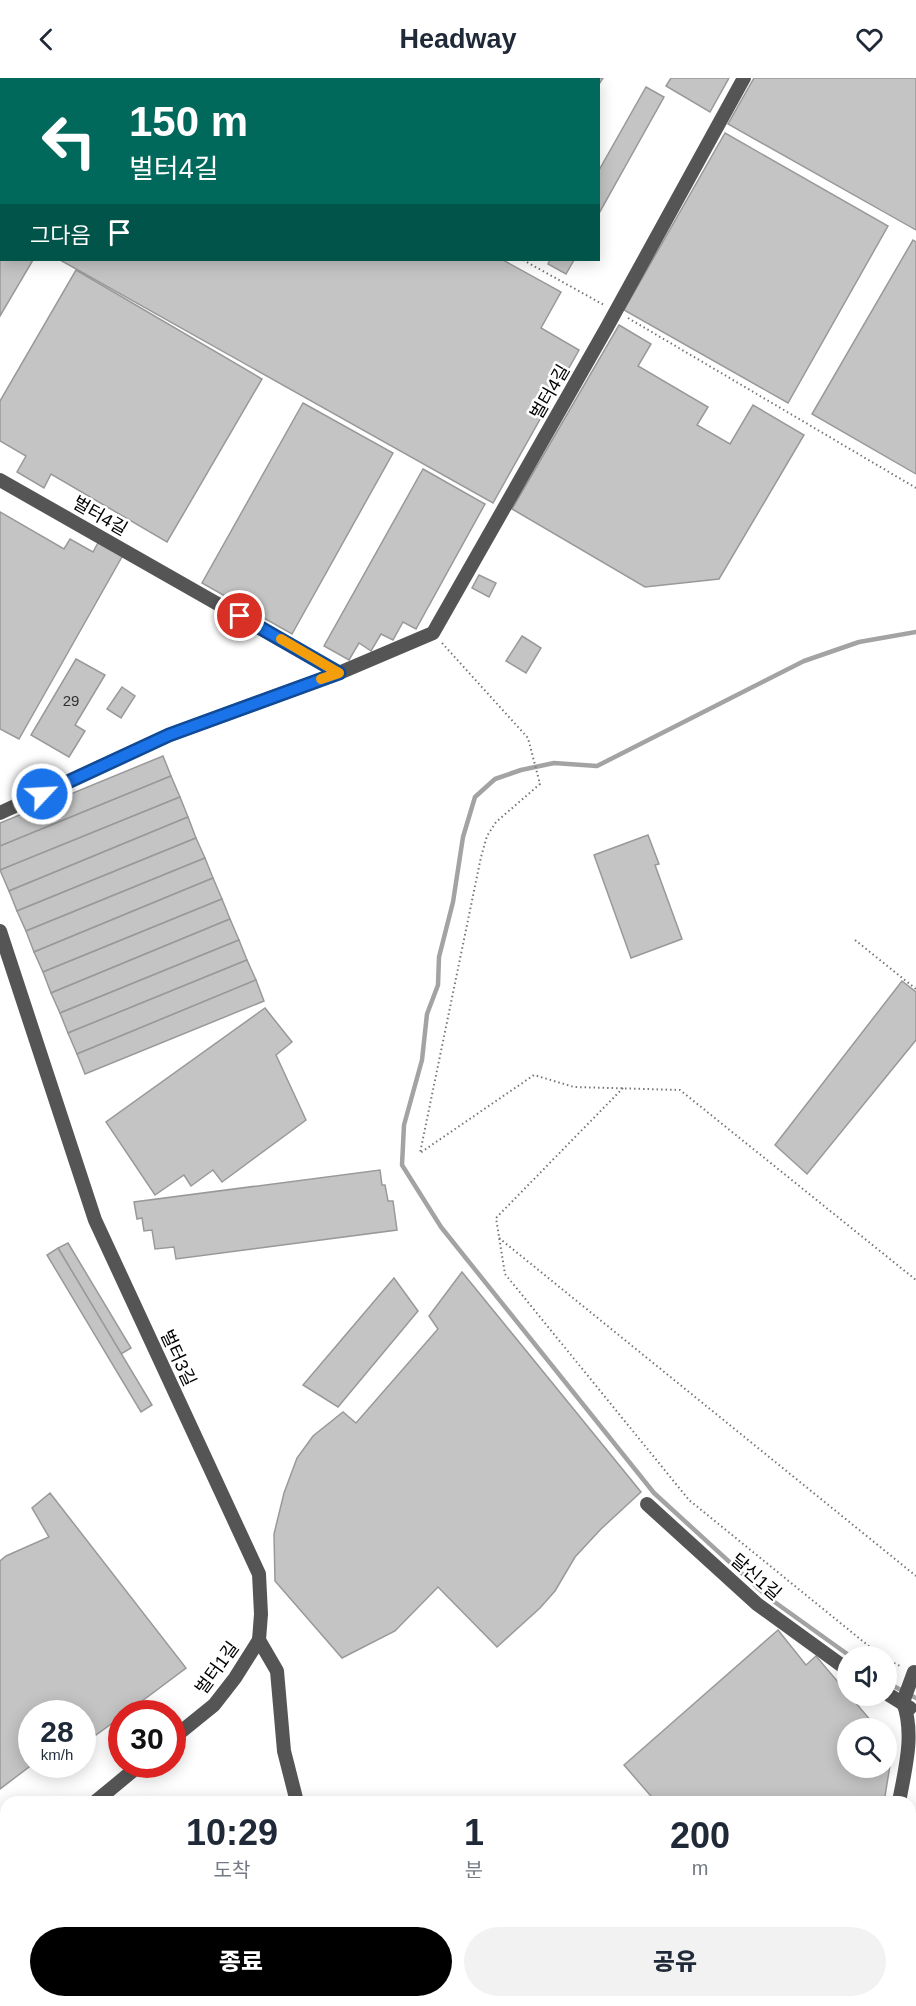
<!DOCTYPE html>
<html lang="ko">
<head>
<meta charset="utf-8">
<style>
  :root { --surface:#fff; --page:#f2f2f3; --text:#1f2937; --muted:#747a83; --accent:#000 }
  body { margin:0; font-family:Helvetica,"Noto Sans KR",sans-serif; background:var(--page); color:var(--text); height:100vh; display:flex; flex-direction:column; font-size:22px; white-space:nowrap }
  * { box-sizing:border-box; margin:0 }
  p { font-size:20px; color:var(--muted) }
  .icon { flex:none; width:33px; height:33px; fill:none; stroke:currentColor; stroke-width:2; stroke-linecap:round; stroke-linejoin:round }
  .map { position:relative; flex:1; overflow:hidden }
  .panel { position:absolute; left:0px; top:1718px; width:916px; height:212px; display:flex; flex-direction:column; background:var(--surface); border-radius:18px 18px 0 0; box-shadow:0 3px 15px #0003 }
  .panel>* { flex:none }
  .banner { position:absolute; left:0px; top:0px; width:600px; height:183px; box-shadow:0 3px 15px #0003; background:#00695c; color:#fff; overflow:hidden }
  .fabs { position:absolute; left:837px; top:1568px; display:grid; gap:12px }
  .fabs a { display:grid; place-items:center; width:60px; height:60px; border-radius:50%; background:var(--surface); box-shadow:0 3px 15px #0003; font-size:30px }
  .speed { position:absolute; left:18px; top:1622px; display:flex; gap:12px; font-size:30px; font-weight:700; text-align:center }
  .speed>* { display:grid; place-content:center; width:78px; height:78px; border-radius:50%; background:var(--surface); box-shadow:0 3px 15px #0003; line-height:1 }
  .speed small { font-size:15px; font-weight:400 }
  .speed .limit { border:9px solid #d22; background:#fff; color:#111 }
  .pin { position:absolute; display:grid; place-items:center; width:51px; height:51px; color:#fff; margin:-26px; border:3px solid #fff; border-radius:50%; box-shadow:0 2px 6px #0007 }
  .me { position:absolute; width:66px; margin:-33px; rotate:65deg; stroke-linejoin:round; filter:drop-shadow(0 0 4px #0008) }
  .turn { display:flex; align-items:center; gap:21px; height:126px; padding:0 30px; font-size:27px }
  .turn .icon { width:78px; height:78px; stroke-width:2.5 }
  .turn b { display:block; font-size:42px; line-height:51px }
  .then { display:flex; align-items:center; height:57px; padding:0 30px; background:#0003; gap:12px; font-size:22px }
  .eta { display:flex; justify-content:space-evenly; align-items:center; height:102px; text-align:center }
  .eta b { font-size:36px; font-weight:800; line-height:42px }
  .cta { display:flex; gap:12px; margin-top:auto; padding:12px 30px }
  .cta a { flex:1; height:69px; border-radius:36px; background:var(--accent); color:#fff; font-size:24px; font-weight:800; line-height:69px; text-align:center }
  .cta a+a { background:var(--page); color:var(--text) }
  header { display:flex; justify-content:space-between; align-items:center; height:78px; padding:0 30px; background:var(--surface); font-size:27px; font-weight:800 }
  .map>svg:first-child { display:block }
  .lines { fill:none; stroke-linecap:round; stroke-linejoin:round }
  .stream { stroke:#a3a3a3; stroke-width:4.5 }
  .building { fill:#c4c4c4; stroke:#999; stroke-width:1.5 }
  .path { stroke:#777; stroke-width:2; stroke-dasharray:1.5 3; stroke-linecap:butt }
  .minor { stroke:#555; stroke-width:14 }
  .route-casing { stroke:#114b97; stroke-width:15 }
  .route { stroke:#1a73e8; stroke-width:10 }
  .slow { stroke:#f59e0b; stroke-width:10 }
  .labels { text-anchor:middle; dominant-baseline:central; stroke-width:5; stroke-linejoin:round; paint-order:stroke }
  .number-label { font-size:15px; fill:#313131 }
  .street-label { font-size:18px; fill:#000; stroke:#fff }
</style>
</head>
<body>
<header><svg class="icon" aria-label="back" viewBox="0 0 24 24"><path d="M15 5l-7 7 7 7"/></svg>Headway<svg class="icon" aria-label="heart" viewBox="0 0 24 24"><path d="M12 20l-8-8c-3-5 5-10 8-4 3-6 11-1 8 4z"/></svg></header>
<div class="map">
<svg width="916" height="1928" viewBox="0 0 916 1928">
  <rect width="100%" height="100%" fill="#fff"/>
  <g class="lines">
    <g class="stream">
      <polyline points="850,1578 769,1520 654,1415 441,1149 402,1087 404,1047 422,982 427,936 438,907 439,879 453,824 463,759 475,719 495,701 521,692 554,685 597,688 804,583 859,564 916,554"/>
      <polyline points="886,1604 916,1620"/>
    </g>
  </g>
  <g class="building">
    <polygon points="0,0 176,0 179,2 2,2 2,149"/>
    <polygon points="212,0 603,0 598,8 598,2"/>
    <polygon points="671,0 729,0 710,34 666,8"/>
    <polygon points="754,0 916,0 916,152 728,46"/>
    <polygon points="646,9 664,19 598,137 598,94"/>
    <polygon points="725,55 888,148 788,325 624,232"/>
    <polygon points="0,150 2,182 33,182 0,238"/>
    <polygon points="913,162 916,164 916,396 812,336"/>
    <polygon points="60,182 503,182 561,214 541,250 579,272 493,425"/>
    <polygon points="550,182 574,182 566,196 548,186"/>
    <polygon points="76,192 262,301 167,464 51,396 44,410 17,394 26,378 0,363 0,323"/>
    <polygon points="619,247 651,266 638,288 708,329 697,347 730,366 753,327 804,357 719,501 645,509 512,431"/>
    <polygon points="303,325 393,375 292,556 202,505"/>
    <polygon points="423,391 485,426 416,551 403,544 393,562 381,556 371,573 359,565 349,582 324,568"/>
    <polygon points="0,434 64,471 70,461 93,474 99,463 123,477 19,661 0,651"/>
    <polygon points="479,497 496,505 489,519 472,510"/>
    <polygon points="522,558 541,570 526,595 506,583"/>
    <polygon points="76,581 105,597 75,647 85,653 69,679 31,657"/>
    <polygon points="122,609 135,618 121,640 107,631"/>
    <polygon points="163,678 171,698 0,768 0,745"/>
    <polygon points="171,698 180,719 0,792 0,768"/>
    <polygon points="180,719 188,739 9,813 0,792"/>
    <polygon points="188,739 196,760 17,833 9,813"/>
    <polygon points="648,757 659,786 655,787 682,861 631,880 594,777"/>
    <polygon points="196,760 205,780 26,853 17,833"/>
    <polygon points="205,780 213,800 34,874 26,853"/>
    <polygon points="213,800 222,821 43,894 34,874"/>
    <polygon points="222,821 230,841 51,915 43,894"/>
    <polygon points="230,841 239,862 60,935 51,915"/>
    <polygon points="239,862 247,882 68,955 60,935"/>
    <polygon points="247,882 256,902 77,976 68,955"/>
    <polygon points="256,902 264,923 85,996 77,976"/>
    <polygon points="902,903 916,914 916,962 807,1096 775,1067"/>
    <polygon points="265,930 292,964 276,977 306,1042 222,1104 213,1092 191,1108 184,1097 155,1117 106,1044"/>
    <polygon points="380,1092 382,1107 385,1107 388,1123 393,1123 397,1152 176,1181 174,1169 155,1171 152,1152 144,1153 142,1140 137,1141 134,1124"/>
    <polygon points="68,1165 131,1270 121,1276 58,1170"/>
    <polygon points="58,1170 152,1327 141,1334 47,1177"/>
    <polygon points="462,1194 641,1414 601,1451 575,1479 555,1513 540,1530 497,1569 438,1509 395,1553 342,1580 275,1503 274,1456 284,1415 297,1380 313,1358 343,1334 356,1345 438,1251 429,1238"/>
    <polygon points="394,1200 418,1233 338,1329 303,1307"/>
    <polygon points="50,1415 186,1590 126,1635 122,1635 122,1638 96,1657 82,1641 82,1635 77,1635 68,1625 54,1635 32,1635 32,1651 25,1656 32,1667 32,1686 33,1686 0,1711 0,1483 6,1478 49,1459 32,1430"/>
    <polygon points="778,1552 806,1587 816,1578 877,1650 848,1650 848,1689 886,1689 886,1662 893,1669 884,1724 656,1724 624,1687"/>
    <polygon points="0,1908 6,1913 6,1923 16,1923 21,1928 0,1928"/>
    <polygon points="138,1923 201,1923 195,1928 132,1928"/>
    <polygon points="464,1923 698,1923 693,1928 468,1928"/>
  </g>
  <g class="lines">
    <g class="path">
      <polyline points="196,0 199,2"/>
      <polyline points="523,182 604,227"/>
      <polyline points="628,240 916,410"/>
      <polyline points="442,565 528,660 540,706 496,744 487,758 481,779 420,1075 534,997 574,1009 680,1012 916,1202"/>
      <polyline points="855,862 916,911"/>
      <polyline points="623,1010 496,1140 505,1196 689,1422 881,1578"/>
      <polyline points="499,1160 916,1498"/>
      <polyline points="886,1581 900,1588"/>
    </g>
    <g class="minor">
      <polyline points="0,402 339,595 433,555 606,251 744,0"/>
      <polyline points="0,735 169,657 339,595"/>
      <polyline points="0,853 95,1142 259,1496 261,1536 259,1562 277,1593 284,1673 297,1724"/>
      <polyline points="647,1426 757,1526 848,1592"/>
      <polyline points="886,1615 910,1630"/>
      <polyline points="172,1661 214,1627 235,1600 259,1562"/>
      <polyline points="95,1724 141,1686"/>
      <path d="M899,1724C905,1691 915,1656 903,1624L914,1594"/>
      <polyline points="0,1802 6,1797"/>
      <polyline points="362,1923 364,1928"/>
      <polyline points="703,1928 709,1923"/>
    </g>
  </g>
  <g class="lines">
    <g class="route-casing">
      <polyline id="route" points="42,716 169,657 339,595 240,538"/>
    </g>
    <use href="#route" class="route"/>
    <polyline class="slow" points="281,561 339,595 321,601"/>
  </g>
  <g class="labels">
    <g class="number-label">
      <text x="71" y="622">29</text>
    </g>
    <g class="street-label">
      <text transform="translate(550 314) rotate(-60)">벌터4길</text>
      <text transform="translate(100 438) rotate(30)">벌터4길</text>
      <text transform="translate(178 1280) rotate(65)">벌터3길</text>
      <text transform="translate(756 1499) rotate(41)">달신1길</text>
      <text transform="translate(217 1590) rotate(-54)">벌터1길</text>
    </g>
  </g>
</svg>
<div class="fabs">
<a><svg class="icon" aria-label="sound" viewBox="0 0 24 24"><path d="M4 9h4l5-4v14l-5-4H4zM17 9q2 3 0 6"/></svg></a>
<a><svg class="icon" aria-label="search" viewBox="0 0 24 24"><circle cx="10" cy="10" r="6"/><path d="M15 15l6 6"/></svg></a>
</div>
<div class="speed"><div>28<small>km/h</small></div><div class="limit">30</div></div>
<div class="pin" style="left:240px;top:538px;background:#d93025"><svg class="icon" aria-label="arrive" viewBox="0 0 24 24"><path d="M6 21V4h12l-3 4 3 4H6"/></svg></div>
<svg class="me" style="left:42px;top:716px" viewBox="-20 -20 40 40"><circle r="17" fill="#1a73e8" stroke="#fff" stroke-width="3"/><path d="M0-11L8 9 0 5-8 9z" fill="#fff"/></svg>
<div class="banner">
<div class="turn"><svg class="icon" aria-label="left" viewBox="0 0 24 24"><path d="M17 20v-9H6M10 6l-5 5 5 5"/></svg><div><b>150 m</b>벌터4길</div></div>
<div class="then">그다음<svg class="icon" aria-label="arrive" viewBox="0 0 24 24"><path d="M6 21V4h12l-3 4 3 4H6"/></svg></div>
</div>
<section class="panel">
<div class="eta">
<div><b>10:29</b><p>도착</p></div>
<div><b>1</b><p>분</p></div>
<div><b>200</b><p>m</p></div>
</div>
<div class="cta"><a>종료</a><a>공유</a></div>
</section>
</div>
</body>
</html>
